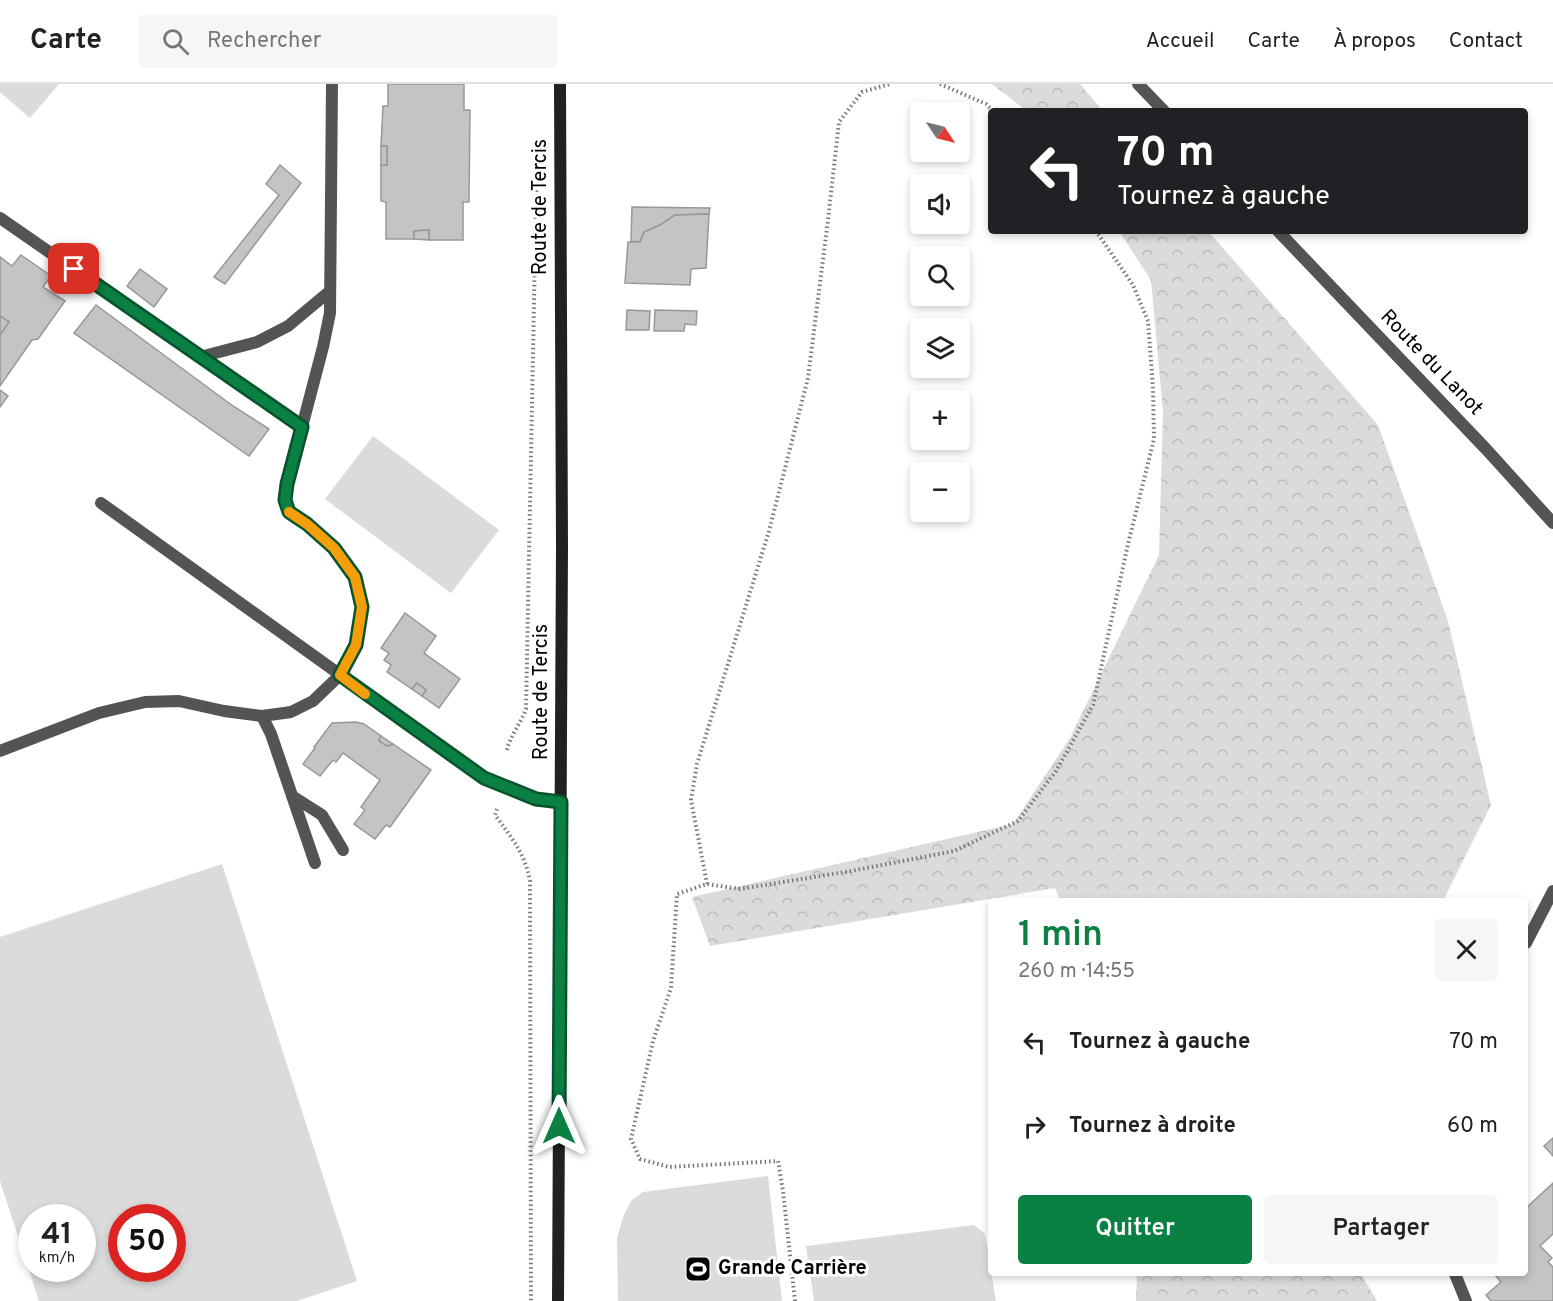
<!DOCTYPE html>
<html lang="fr">
<head>
<meta charset="utf-8">
<style>
  :root { --surface:#fff; --page:#f6f6f6; --text:#222; --muted:#767676; --line:#e0e0e0; --accent:#0b8043 }
  body { margin:0; font-family:Overpass,sans-serif; background:var(--page); color:var(--text); height:100vh; display:flex; flex-direction:column; font-size:22px; white-space:nowrap }
  * { box-sizing:border-box; margin:0 }
  p { font-size:20px; color:var(--muted) }
  .icon { flex:none; width:33px; height:33px; fill:none; stroke:currentColor; stroke-width:2; stroke-linecap:round; stroke-linejoin:round }
  .map { position:relative; flex:1; overflow:hidden }
  .panel { position:absolute; left:988px; top:814px; width:540px; height:378px; display:flex; flex-direction:column; background:var(--surface); border-radius:6px; box-shadow:0 3px 9px #0003 }
  .panel>* { flex:none }
  .hud { position:absolute; left:988px; top:24px; width:540px; height:126px; border-radius:6px; box-shadow:0 3px 9px #0003; background:#202124; color:#fff; overflow:hidden }
  .needle { width:39px; rotate:125deg }
  .fabs { position:absolute; left:910px; top:18px; display:grid; gap:12px }
  .fabs a { display:grid; place-items:center; width:60px; height:60px; border-radius:6px; background:var(--surface); box-shadow:0 3px 9px #0003; font-size:30px }
  .speed { position:absolute; left:18px; top:1120px; display:flex; gap:12px; font-size:30px; font-weight:700; text-align:center }
  .speed>* { display:grid; place-content:center; width:78px; height:78px; border-radius:50%; background:var(--surface); box-shadow:0 3px 9px #0003; line-height:1 }
  .speed small { font-size:15px; font-weight:400 }
  .speed .limit { border:9px solid #d22; background:#fff; color:#111 }
  .pin { position:absolute; display:grid; place-items:center; width:51px; height:51px; color:#fff; margin:-26px; border-radius:12px; box-shadow:0 3px 9px #0006 }
  .me { position:absolute; width:66px; margin:-33px; rotate:0deg; stroke-linejoin:round; filter:drop-shadow(0 0 4px #0008) }
  .turn { display:flex; align-items:center; gap:21px; height:126px; padding:0 30px; font-size:27px }
  .turn .icon { width:78px; height:78px; stroke-width:2.5 }
  .turn b { display:block; font-size:42px; line-height:51px }
  .round { display:grid; place-items:center; flex:none; width:63px; height:63px; border-radius:6px; background:var(--page) }
  .summary { display:flex; align-items:center; justify-content:space-between; height:102px; padding:0 30px }
  h1 { font-size:36px; font-weight:600; line-height:45px; color:var(--accent) }
  .action { display:flex; gap:12px; margin-top:auto; padding:12px 30px }
  .action a { flex:1; height:69px; border-radius:6px; background:var(--accent); color:#fff; font-size:24px; font-weight:600; line-height:69px; text-align:center }
  .action a+a { background:var(--page); color:var(--text) }
  ul { padding:0; list-style:none }
  li { display:flex; align-items:center; gap:18px; height:84px; padding:0 30px }
  li div { flex:1 }
  li b { display:block; font-size:22px }
  li em { font-style:normal }
  header { display:flex; align-items:center; gap:36px; box-sizing:border-box; height:84px; padding:0 30px; background:var(--surface); border-bottom:2px solid var(--line) }
  header strong { font-size:28px }
  nav { display:flex; gap:33px; margin-inline-start:auto; font-size:21px }
  .search { width:420px; height:54px; background:var(--page); display:flex; align-items:center; gap:15px; box-sizing:border-box; padding:0 21px; border-radius:6px; color:var(--muted); font-size:22px }
  .map>svg:first-child { display:block }
  .grass { fill:#dbdbdb; fill-rule:evenodd }
  .forest { fill:url(#forest-crowns) }
  .building { fill:#c4c4c4; stroke:#989898; stroke-width:1.5 }
  .lines { fill:none; stroke-linecap:round; stroke-linejoin:round }
  .path { stroke:#767676; stroke-width:4; stroke-dasharray:1.5 3; stroke-linecap:butt }
  .lane { stroke:#545454; stroke-width:12 }
  .street { stroke:#545454; stroke-width:12 }
  .secondary { stroke:#212121; stroke-width:12 }
  .route-casing { stroke:#07532c; stroke-width:15 }
  .route { stroke:#0b8043; stroke-width:10 }
  .slow { stroke:#f59e0b; stroke-width:10 }
  .labels { text-anchor:middle; dominant-baseline:central; stroke-width:6; stroke-linejoin:round; paint-order:stroke }
  .street-label { font-size:20px; fill:#000; stroke:#fff }
  .poi-label { font-size:20px; font-weight:bold; fill:#000; stroke:#fff; text-anchor:start }
</style>
</head>
<body>
<header>
<strong>Carte</strong>
<div class="search"><svg class="icon" aria-label="search" viewBox="0 0 24 24"><circle cx="10" cy="10" r="6"/><path d="M15 15l6 6"/></svg>Rechercher</div>
<nav><a>Accueil</a><a>Carte</a><a>À propos</a><a>Contact</a></nav>
</header>
<div class="map">
<svg width="1553" height="1217" viewBox="0 0 1553 1217">
  <defs>
    <pattern id="forest-crowns" width="20" height="18" patternUnits="userSpaceOnUse" patternTransform="scale(1.5)"><rect width="20" height="18" fill="#dbdbdb"/><path d="M2 6a3 3 0 1 1 6 0M12 15a3 3 0 1 1 6 0" fill="none" stroke="#bababa"/></pattern>
  </defs>
  <rect width="100%" height="100%" fill="#fff"/>
  <g class="grass">
    <polygon points="0,0 59,0 30,34 0,8"/>
    <polygon points="373,352 499,446 451,509 325,415"/>
    <path d="M222,780L357,1197L297,1217H39L0,1097V853ZM32,1134H82V1185H32ZM122,1134H172V1185H122Z"/>
    <polygon points="768,1092 782,1217 618,1217 617,1154 623,1133 631,1117 643,1108"/>
    <polygon points="974,1141 985,1150 996,1217 814,1217 806,1162"/>
  </g>
  <g class="forest">
    <polygon points="992,0 1080,0 1103,27 1027,27"/>
    <polygon points="1119,147 1208,147 1378,341 1448,537 1491,721 1443,817 1061,818 1055,804 710,862 692,813 1013,740 1070,654 1159,471 1163,328 1151,196"/>
    <polygon points="1137,1190 1361,1190 1377,1217 1136,1217"/>
  </g>
  <g class="building">
    <polygon points="388,0 464,0 464,26 470,26 469,118 463,118 463,156 429,156 429,146 414,147 414,155 386,155 386,118 381,117 381,81 387,81 387,62 381,62 383,22 388,22"/>
    <rect x="381" y="62" width="6" height="19"/>
    <polygon points="280,81 301,99 225,200 214,193 279,111 266,100"/>
    <polygon points="632,123 710,124 709,130 675,131 660,141 644,148 640,158 631,157"/>
    <polygon points="709,130 706,184 691,185 690,201 625,199 628,158 640,158 644,148 660,141 675,131"/>
    <polygon points="429,146 429,156 414,155 414,147"/>
    <polygon points="21,171 51,192 43,203 65,217 38,255 32,256 0,302 0,251 9,238 0,232 0,173 12,182"/>
    <polygon points="140,185 167,205 154,223 127,202"/>
    <polygon points="96,221 233,322 269,345 249,372 74,249"/>
    <polygon points="627,226 650,227 649,246 626,246"/>
    <polygon points="655,226 697,227 696,241 685,240 684,247 654,247"/>
    <polygon points="0,232 9,238 0,251"/>
    <polygon points="0,306 8,312 0,323"/>
    <polygon points="405,529 436,552 424,569 460,595 439,624 422,612 426,606 417,599 412,605 387,588 391,581 384,576 389,569 381,564"/>
    <polygon points="417,599 426,606 422,612 412,605"/>
    <polygon points="356,638 364,640 381,652 379,657 387,662 393,660 431,686 390,743 386,741 375,755 354,740 365,726 361,723 380,696 343,669 336,678 333,676 320,692 303,680 315,664 314,663 332,639"/>
    <polygon points="381,652 393,660 387,662 379,657"/>
    <polygon points="1553,1054 1553,1072 1544,1062"/>
    <polygon points="1553,1099 1553,1150 1540,1162 1552,1174 1548,1178 1553,1183 1553,1217 1491,1217 1486,1211 1501,1198 1494,1190 1526,1190 1526,1124"/>
  </g>
  <g class="lines">
    <g class="path">
      <polyline points="940,0 986,20 993,27"/>
      <path d="M507,666C510,652 521,639 526,625L537,66"/>
      <path d="M497,725L495,731C511,753 525,769 530,797L531,1217"/>
      <polyline points="707,800 691,716 697,680 769,447 808,294 828,136 839,38 862,8 890,0"/>
      <polyline points="795,1217 783,1107 778,1077 669,1083 640,1075 631,1055 653,957 671,904 677,810 707,800 740,805 851,787 954,767 1018,737 1056,687 1093,621 1128,460 1154,355 1153,304 1148,237 1133,201 1096,147"/>
    </g>
    <g class="lane">
      <polyline points="0,134 302,343"/>
      <polyline points="200,273 257,258 288,242 330,207"/>
      <polyline points="101,419 484,694 536,715 561,718"/>
      <polyline points="262,632 271,650 315,779"/>
      <polyline points="0,667 99,629 145,618 179,617 224,627 262,632 291,628 313,617 340,591 356,561 362,523 355,493 334,464 307,440 289,428 285,416 287,400 323,263 330,229 332,0"/>
      <polyline points="292,712 322,731 343,766"/>
    </g>
    <g class="street">
      <polyline points="1138,0 1164,27"/>
      <polyline points="1278,147 1486,365 1553,439"/>
      <polyline points="1526,859 1553,807"/>
      <polyline points="1455,1190 1466,1217"/>
    </g>
    <polyline class="secondary" points="558,1217 562,463 560,0"/>
  </g>
  <g class="lines">
    <g class="route-casing">
      <polyline id="route" points="74,185 302,343 287,400 285,416 289,428 307,440 334,464 355,493 362,523 356,561 340,591 484,694 536,715 561,718 559,1042"/>
    </g>
    <use href="#route" class="route"/>
    <polyline class="slow" points="289,428 307,440 334,464 355,493 362,523 356,561 340,591 365,610"/>
  </g>
  <defs>
    <g id="stadium-square" transform="scale(1.35)"><rect x="-9" y="-9" width="18" height="18" rx="4" fill="#000" stroke="#fff"/><path d="M0-5a6.5 5 0 1 0 0 10a6.5 5 0 1 0 0-10ZM-3.5-1.8h7v3.6h-7Z" fill="#fff"/></g>
  </defs>
  <g fill-rule="evenodd">
    <use href="#stadium-square" x="698" y="1185"/>
  </g>
  <g class="labels">
    <g class="street-label">
      <text transform="translate(541 123) rotate(-90)">Route de Tercis</text>
      <text transform="translate(1431 279) rotate(46)">Route du Lanot</text>
      <text transform="translate(542 608) rotate(-90)">Route de Tercis</text>
    </g>
    <g class="poi-label">
      <text x="718" y="1185">Grande Carrière</text>
    </g>
  </g>
</svg>
<div class="fabs">
<a><svg class="needle" viewBox="-14 -14 28 28"><path d="M0-13l5 13h-10z" fill="#e53935"/><path d="M0 13l5-13h-10z" fill="#767676"/></svg></a>
<a><svg class="icon" aria-label="sound" viewBox="0 0 24 24"><path d="M4 9h4l5-4v14l-5-4H4zM17 9q2 3 0 6"/></svg></a>
<a><svg class="icon" aria-label="search" viewBox="0 0 24 24"><circle cx="10" cy="10" r="6"/><path d="M15 15l6 6"/></svg></a>
<a><svg class="icon" aria-label="layers" viewBox="0 0 24 24"><path d="M12 4l9 5-9 5-9-5zM3 14l9 5 9-5"/></svg></a>
<a>+</a>
<a>−</a>
</div>
<div class="speed"><div>41<small>km/h</small></div><div class="limit">50</div></div>
<div class="pin" style="left:74px;top:185px;background:#d93025"><svg class="icon" aria-label="arrive" viewBox="0 0 24 24"><path d="M6 21V4h12l-3 4 3 4H6"/></svg></div>
<svg class="me" style="left:559px;top:1042px" viewBox="-20 -20 40 40"><path d="M0-17L14 15 0 8-14 15z" fill="#0b8043" stroke="#fff" stroke-width="4"/></svg>
<div class="hud">
<div class="turn"><svg class="icon" aria-label="left" viewBox="0 0 24 24"><path d="M17 20v-9H6M10 6l-5 5 5 5"/></svg><div><b>70 m</b>Tournez à gauche</div></div>
</div>
<section class="panel">
<div class="summary"><div><h1>1 min</h1><p>260 m · 14:55</p></div><a class="round"><svg class="icon" aria-label="close" viewBox="0 0 24 24"><path d="M6 6l12 12M18 6L6 18"/></svg></a></div>
<ul>
<li><svg class="icon" aria-label="left" viewBox="0 0 24 24"><path d="M17 20v-9H6M10 6l-5 5 5 5"/></svg><div><b>Tournez à gauche</b></div><em>70 m</em></li>
<li><svg class="icon" aria-label="right" viewBox="0 0 24 24"><path d="M7 20v-9h11M14 6l5 5-5 5"/></svg><div><b>Tournez à droite</b></div><em>60 m</em></li>
</ul>
<div class="action"><a>Quitter</a><a>Partager</a></div>
</section>
</div>
</body>
</html>
